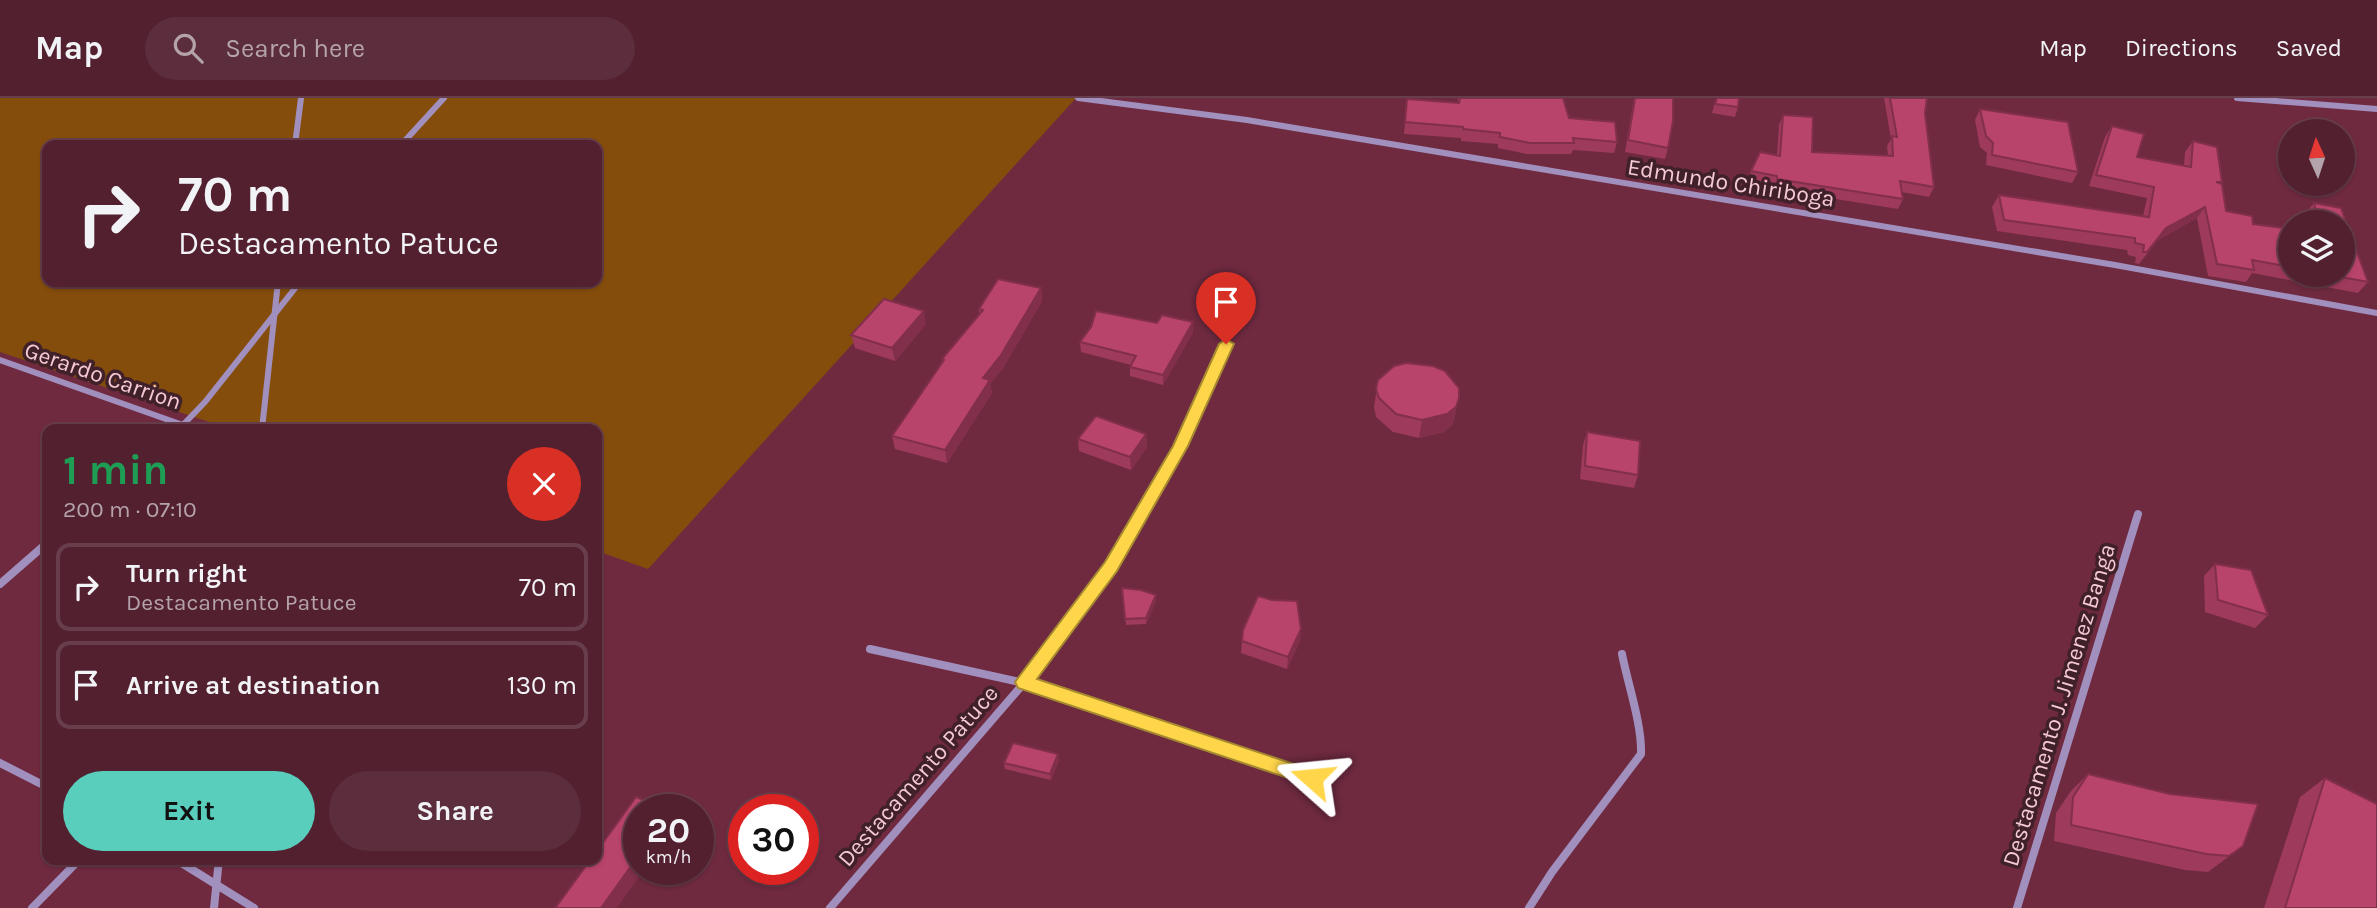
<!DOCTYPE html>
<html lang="en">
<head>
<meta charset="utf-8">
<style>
  :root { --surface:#532030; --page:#5c2d3c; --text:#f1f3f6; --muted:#b5a3ab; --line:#693e4c; --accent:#5acebd }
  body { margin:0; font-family:Karla,sans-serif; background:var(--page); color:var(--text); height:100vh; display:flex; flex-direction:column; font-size:26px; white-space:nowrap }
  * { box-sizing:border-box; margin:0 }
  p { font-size:23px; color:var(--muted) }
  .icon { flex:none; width:38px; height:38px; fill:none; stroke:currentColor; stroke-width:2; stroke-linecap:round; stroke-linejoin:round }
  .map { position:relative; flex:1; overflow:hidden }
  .sheet { position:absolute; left:42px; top:326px; width:560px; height:441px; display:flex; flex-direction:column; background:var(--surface); border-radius:14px; box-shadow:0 2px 5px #0004,0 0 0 2px var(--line) }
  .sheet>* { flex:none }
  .banner { position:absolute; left:42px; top:42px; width:560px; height:147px; border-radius:14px; box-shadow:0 2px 5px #0004,0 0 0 2px var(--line); background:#532030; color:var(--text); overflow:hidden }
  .needle { width:46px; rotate:357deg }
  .buttons { position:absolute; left:2278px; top:21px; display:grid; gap:14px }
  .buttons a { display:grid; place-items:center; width:77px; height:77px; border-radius:50%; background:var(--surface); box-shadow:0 2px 5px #0004,0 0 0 2px var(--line); font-size:35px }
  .speed { position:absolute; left:623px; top:696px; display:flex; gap:14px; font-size:35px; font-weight:700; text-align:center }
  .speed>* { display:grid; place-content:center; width:91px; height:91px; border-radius:50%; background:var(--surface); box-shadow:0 2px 5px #0004,0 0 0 2px var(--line); line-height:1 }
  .speed small { font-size:18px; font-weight:400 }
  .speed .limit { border:10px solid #d22; background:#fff; color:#111 }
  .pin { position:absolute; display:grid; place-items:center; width:60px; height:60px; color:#fff; margin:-72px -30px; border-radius:50% 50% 50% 0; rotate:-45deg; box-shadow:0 0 7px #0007 }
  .pin .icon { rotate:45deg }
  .me { position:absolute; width:77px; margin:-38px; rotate:288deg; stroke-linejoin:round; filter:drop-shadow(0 0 5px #0008) }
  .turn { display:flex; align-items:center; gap:24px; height:147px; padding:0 21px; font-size:32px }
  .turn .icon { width:91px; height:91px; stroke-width:2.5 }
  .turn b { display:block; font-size:49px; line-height:60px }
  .round { display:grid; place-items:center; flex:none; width:74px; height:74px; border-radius:37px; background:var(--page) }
  .summary { display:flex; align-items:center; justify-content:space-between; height:119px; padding:0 21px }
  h1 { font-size:42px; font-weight:700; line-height:52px; color:#1e9e55 }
  .primary-button { display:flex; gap:14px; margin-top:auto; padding:14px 21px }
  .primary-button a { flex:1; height:80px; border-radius:42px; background:var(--accent); color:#111; font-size:28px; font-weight:700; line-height:80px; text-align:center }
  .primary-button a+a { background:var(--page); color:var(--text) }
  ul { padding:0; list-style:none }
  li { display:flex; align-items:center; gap:21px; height:88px; margin:0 14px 10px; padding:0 7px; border:4px solid var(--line); border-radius:14px }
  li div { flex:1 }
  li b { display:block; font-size:26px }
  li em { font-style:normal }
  header { display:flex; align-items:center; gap:42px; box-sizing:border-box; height:98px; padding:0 35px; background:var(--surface); border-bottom:2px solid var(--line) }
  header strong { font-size:33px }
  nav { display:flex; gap:38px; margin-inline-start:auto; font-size:24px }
  .search { width:490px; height:63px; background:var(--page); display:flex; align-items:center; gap:18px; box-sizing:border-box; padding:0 24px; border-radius:38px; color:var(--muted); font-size:26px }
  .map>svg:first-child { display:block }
  .green { fill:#844d0c; fill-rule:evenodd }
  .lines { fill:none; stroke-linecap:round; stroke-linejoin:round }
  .street-far1 { stroke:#a18fbd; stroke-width:6 }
  .street { stroke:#a18fbd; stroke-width:8 }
  .wall { fill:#9e3a5c }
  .shaded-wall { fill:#812f4b }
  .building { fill:#b8436b; stroke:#812f4b; stroke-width:2 }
  .route { fill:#ffd54a; stroke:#a68a30; stroke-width:2 }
  .labels { text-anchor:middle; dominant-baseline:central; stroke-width:7; stroke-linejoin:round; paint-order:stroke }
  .street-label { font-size:23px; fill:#f5cad4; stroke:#402029 }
</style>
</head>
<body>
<header>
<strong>Map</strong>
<div class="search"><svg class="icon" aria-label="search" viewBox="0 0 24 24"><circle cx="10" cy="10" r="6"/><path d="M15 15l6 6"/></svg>Search here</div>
<nav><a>Map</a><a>Directions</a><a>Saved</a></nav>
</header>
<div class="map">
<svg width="2377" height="810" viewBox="0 0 2377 810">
  <rect width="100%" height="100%" fill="#6f2a40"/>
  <path class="green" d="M0,0H1076L648,471L597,453V331H230L0,254ZM47,47H597V184H47Z"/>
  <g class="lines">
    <g class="street-far1">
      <polyline points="1078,0 1247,22 2115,167 2377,215"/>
      <polyline points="2237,0 2377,11"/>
      <polyline points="295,47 301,0"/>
      <polyline points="401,47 444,0"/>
      <polyline points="0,262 194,331"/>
      <polyline points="181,329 205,304 300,184"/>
      <polyline points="262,331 278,184"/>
      <polyline points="1179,351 1226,246"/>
    </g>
    <g class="street">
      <polyline points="0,486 47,445"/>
      <polyline points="870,551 1024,585 1312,680"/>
      <polyline points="0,665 47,689"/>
      <polyline points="175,761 254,810"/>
      <polyline points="32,810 80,761"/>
      <polyline points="214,810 219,761"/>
      <polyline points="830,810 1024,585 1111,468 1180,349"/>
      <path d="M1529,810L1552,774L1641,656C1642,626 1628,587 1622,556"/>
      <polyline points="2017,810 2138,416"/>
    </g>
  </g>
  <g class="wall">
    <polygon points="1458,0 1563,0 1569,20 1617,44 1614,55 1573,52 1571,56 1527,56 1498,50 1498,46 1461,43 1461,40 1404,36 1407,1 1458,5"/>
    <polygon points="1634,0 1673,0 1668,50 1665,61 1625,54"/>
    <polygon points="1716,0 1738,9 1735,19 1712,15"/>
    <polygon points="1884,0 1927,0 1925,15 1934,89 1929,99 1902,94 1903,101 1898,111 1773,91 1773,88 1747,84 1751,73 1777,57 1779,27 1783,17 1812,54 1888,58 1887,48 1891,41"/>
    <polygon points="1980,11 2078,74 2072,85 1986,67 1987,55 1980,49 1975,22"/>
    <polygon points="2112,28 2144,36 2137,59 2184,68 2185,54 2193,43 2217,49 2222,84 2221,85 2222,86 2226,113 2252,118 2253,126 2291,131 2291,177 2343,177 2343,124 2307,124 2305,116 2314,105 2341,110 2368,184 2358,195 2252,175 2246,184 2208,178 2197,120 2158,142 2139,166 2135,165 2136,159 2128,157 2127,152 1997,133 1992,109 1999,97 2143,118 2147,100 2089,88 2105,39"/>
    <polygon points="1041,190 1042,203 1003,270 990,286 992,295 947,365 895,351 892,338 942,264 942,261 979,216 979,211"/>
    <polygon points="926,226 895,263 855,250 851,237"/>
    <polygon points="1193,234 1163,287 1130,278 1130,269 1131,267 1081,254 1080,244"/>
    <polygon points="1378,282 1455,318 1452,327 1444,334 1419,340 1393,334 1376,319 1374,309"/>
    <polygon points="1587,334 1638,377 1634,390 1580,381 1583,347"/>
    <polygon points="1146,336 1147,349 1131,372 1079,353 1078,341"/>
    <polygon points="2215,466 2268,517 2255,530 2205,514 2204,478"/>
    <polygon points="1122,490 1156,503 1146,526 1126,527"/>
    <polygon points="1242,543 1300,543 1287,571 1241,555"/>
    <polygon points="1058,656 1059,662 1051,682 1005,671 1004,665"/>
    <polygon points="2088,676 2243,748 2208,774 2185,772 2054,743 2056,715 2071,693"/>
    <polygon points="2325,680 2377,810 2264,810 2300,699"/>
  </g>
  <g class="shaded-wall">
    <polygon points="2205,109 2197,120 2158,142 2139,166 2166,130"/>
    <polygon points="1041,190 1042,203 1003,270 990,286 992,295 947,365 945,352 983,280"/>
    <polygon points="924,213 926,226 895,263 892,250"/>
    <polygon points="1193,224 1193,234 1163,287 1163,277"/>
    <polygon points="1459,300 1455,318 1452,327 1444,334 1419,340 1422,322"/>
    <polygon points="1146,336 1147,349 1131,372 1130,359"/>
    <polygon points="1156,497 1156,503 1146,526 1146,520"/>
    <polygon points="1301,531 1300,543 1287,571 1288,559"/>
    <polygon points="1058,656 1059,662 1051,682 1050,676"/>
    <polygon points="639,757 639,772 644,772 617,810 601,810"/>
  </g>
  <g class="building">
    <polygon points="1460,0 1563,0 1569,20 1615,24 1617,44 1573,40 1574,45 1530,45 1500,39 1500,35 1463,31 1463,29 1405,24 1407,1 1459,5"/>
    <polygon points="1635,0 1673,0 1673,23 1668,50 1628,42"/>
    <polygon points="1717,0 1739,0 1738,9 1715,6"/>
    <polygon points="1890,0 1927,0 1925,15 1934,89 1900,83 1903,101 1777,81 1777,78 1751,73 1760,54 1780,58 1783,17 1813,19 1812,54 1893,58 1892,38 1897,39"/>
    <polygon points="1980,11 2068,24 2078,74 1992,57 1993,45 1986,38"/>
    <polygon points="2112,28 2144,36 2137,59 2191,69 2193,43 2217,49 2222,84 2216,84 2222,86 2226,113 2252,118 2253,126 2291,131 2291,169 2252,162 2254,172 2217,166 2205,109 2166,130 2147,154 2143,154 2144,147 2135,145 2135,140 2004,122 1999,97 2149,119 2154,89 2096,77"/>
    <polygon points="2314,105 2341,110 2368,184 2330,177 2343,177 2343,124 2318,124"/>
    <polygon points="998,181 1041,190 1001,257 983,280 990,282 945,352 892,338 944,262 942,261 983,212 979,211"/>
    <polygon points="884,201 924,213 892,250 851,237"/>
    <polygon points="1096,213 1157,225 1162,217 1193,224 1163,277 1130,269 1136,258 1080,244 1091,229"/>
    <polygon points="1406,265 1433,268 1445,273 1459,290 1459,300 1456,309 1447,316 1422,322 1396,316 1379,300 1376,291 1378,282 1394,268"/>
    <polygon points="1096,318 1146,336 1130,359 1078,341"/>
    <polygon points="1587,334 1640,343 1638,377 1585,368"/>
    <polygon points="2215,466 2251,472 2268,517 2218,502"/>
    <polygon points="1122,490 1141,492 1156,497 1146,520 1125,521"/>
    <polygon points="1258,498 1272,502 1297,503 1301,531 1288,559 1242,543 1243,532"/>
    <polygon points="1013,645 1058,656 1050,676 1004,665"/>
    <polygon points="2088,676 2170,696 2258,706 2243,748 2229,758 2206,756 2071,727 2073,699"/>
    <polygon points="2325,680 2377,706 2377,810 2285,810"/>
    <polygon points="636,699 671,712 639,712 639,757 601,810 558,810 556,809 591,761 597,761 597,753"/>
  </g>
  <polygon class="route" points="1226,241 1234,246 1188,348 1117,473 1037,581 1318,674 1321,680 1318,686 1312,688 1018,590 1015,584 1105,464 1173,348 1219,246"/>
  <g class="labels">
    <g class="street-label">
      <text transform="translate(1731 85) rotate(9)">Edmundo Chiriboga</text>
      <text transform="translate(103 278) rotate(19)">Gerardo Carrion</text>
      <text transform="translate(2059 607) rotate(-73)">Destacamento J. Jimenez Banga</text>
      <text transform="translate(918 678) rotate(-49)">Destacamento Patuce</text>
    </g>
  </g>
</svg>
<div class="buttons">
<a><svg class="needle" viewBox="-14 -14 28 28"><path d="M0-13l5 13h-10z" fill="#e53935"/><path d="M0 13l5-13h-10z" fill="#b5a3ab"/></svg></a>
<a><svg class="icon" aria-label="layers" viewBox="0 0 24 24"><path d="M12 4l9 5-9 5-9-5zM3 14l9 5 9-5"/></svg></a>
</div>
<div class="speed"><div>20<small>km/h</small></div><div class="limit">30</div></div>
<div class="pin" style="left:1226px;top:246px;background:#d93025"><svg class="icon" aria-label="arrive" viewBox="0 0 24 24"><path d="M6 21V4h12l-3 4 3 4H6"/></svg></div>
<svg class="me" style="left:1312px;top:680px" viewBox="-20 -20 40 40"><path d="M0-17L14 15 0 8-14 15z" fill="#ffd54a" stroke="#fff" stroke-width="4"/></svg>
<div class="banner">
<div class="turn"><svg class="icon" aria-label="right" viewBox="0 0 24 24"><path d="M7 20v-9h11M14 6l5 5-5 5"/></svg><div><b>70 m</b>Destacamento Patuce</div></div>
</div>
<section class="sheet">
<div class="summary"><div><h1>1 min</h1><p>200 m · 07:10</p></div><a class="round" style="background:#d93025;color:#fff"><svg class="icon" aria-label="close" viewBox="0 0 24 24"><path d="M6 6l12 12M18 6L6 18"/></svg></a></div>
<ul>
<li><svg class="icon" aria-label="right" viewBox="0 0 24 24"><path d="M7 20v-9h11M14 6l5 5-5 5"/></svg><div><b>Turn right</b><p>Destacamento Patuce</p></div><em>70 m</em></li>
<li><svg class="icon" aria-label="arrive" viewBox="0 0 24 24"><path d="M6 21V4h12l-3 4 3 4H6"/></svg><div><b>Arrive at destination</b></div><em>130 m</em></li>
</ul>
<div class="primary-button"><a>Exit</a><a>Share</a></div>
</section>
</div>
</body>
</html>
